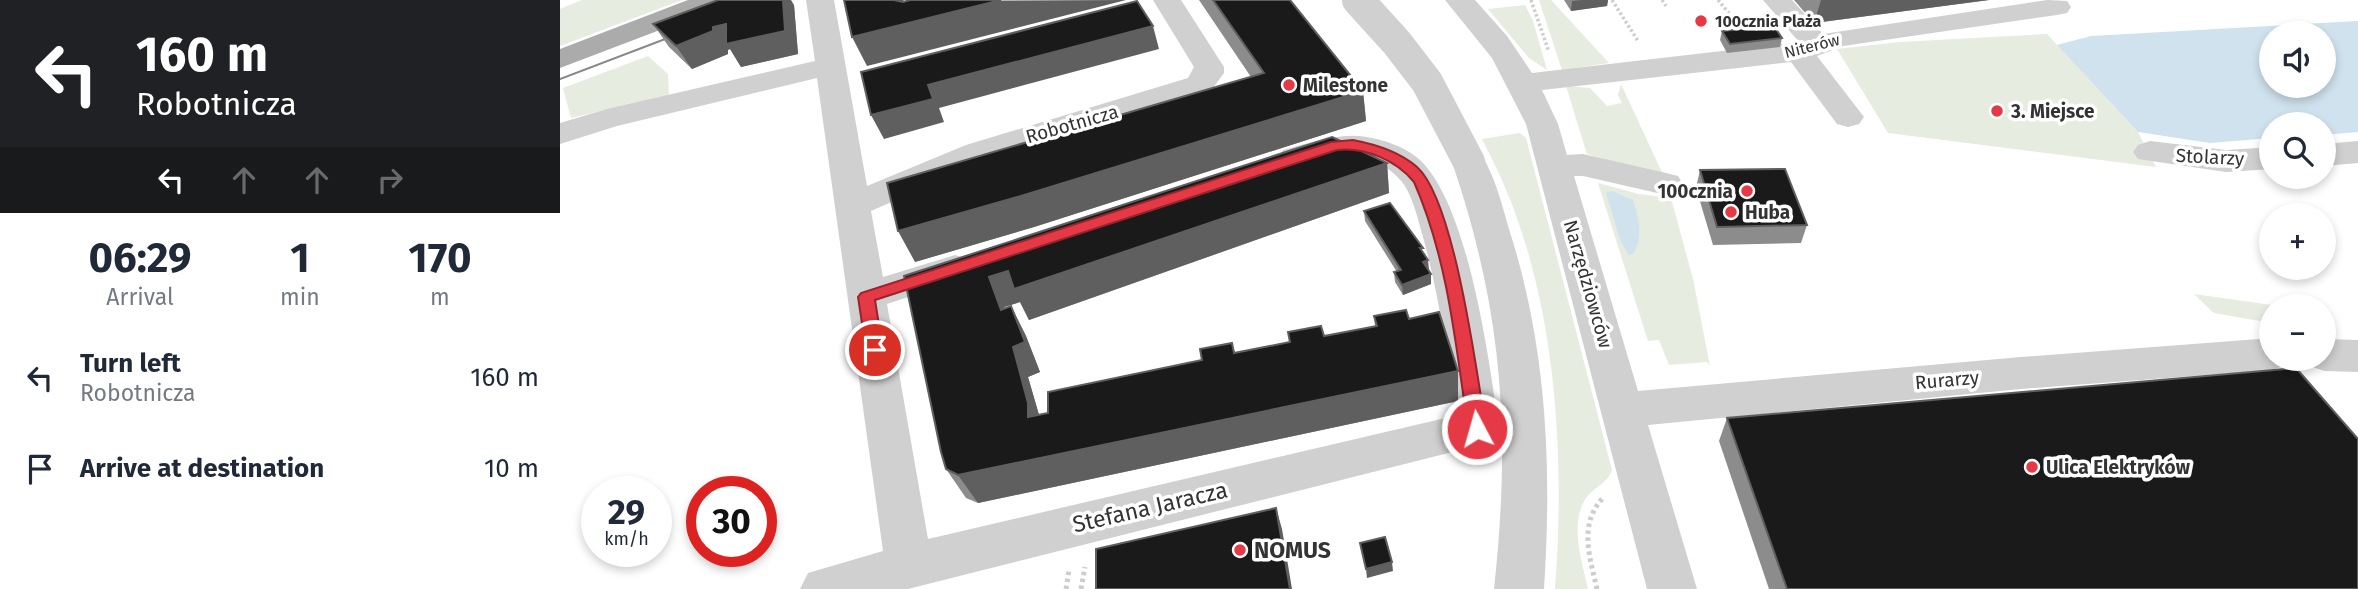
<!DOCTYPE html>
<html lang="en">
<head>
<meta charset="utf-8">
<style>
  :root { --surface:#fff; --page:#f2f2f3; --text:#1f2937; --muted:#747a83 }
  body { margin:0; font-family:"Fira Sans",sans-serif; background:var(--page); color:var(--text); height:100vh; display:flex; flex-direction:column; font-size:26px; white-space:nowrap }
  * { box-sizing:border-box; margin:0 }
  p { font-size:23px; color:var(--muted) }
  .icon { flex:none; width:38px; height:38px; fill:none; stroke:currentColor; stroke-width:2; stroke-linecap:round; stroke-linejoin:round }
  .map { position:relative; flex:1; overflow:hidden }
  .side { display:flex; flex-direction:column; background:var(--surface); width:560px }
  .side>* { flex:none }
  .hud { background:#202124; color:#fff; overflow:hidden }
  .tools { position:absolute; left:1699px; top:21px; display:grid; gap:14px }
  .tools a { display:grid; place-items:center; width:77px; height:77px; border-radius:50%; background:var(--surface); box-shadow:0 4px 10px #0003; font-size:35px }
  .speed { position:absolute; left:21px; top:476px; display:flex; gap:14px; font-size:35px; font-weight:700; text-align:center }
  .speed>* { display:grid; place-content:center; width:91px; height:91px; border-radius:50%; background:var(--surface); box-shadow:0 4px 10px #0003; line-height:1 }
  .speed small { font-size:18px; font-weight:400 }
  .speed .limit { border:10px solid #d22; background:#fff; color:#111 }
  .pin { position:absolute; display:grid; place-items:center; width:60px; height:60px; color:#fff; margin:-30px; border:4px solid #fff; border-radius:50%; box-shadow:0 2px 7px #0007 }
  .me { position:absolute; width:77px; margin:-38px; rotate:354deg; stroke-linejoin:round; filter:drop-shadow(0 0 5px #0008) }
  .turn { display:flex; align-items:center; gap:24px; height:147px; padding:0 21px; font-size:32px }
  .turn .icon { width:91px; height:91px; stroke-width:2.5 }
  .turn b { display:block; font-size:49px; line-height:60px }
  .lanes { display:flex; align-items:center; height:66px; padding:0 21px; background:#0003; justify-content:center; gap:35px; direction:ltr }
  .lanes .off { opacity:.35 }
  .eta { display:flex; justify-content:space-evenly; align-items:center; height:119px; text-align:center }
  .eta b { font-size:42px; font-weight:700; line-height:49px }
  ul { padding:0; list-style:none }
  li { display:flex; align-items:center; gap:21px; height:91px; padding:0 21px }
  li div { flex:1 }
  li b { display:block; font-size:26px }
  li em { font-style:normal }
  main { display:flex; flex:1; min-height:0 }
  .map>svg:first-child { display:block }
  .green { fill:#e6ecdf }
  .water { fill:#cfe2ee; fill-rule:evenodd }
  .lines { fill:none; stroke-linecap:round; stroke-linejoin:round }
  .path-far1 { stroke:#cdcdcd; stroke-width:3.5; stroke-dasharray:2.5 2.5; stroke-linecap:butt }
  .path { stroke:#cdcdcd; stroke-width:5; stroke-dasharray:3.5 3.5; stroke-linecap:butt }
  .minor { fill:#d0d0d0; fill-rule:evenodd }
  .major { fill:#ababab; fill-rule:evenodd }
  .tram { stroke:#888; stroke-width:2 }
  .minor-bridge { stroke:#d0d0d0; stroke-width:32 }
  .wall { fill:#8c8c8c }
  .shaded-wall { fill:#5f5f5f }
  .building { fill:#1a1a1a; stroke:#5f5f5f; stroke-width:2 }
  .route { fill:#e63946; stroke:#96252e; stroke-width:2 }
  .poi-dot { fill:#e63946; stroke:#fff; stroke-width:2.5 }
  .labels { text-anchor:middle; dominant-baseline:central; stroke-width:7; stroke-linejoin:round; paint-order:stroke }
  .far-poi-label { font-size:16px; font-weight:bold; fill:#333; stroke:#fff; text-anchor:start }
  .far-street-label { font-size:16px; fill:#333; stroke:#fff }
  .poi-label { font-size:19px; font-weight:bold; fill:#333; stroke:#fff; text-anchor:start }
  .street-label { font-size:19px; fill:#333; stroke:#fff }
  .near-street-label { font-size:23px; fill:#333; stroke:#fff }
  .near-poi-label { font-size:23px; font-weight:bold; fill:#333; stroke:#fff; text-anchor:start }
</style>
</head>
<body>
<main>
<section class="side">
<div class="hud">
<div class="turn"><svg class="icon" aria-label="left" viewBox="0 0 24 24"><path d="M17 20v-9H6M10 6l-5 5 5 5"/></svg><div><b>160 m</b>Robotnicza</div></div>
<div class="lanes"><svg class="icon" aria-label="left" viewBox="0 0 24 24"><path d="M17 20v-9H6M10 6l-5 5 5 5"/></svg><svg class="icon off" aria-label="ahead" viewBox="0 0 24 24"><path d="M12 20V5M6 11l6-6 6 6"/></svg><svg class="icon off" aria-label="ahead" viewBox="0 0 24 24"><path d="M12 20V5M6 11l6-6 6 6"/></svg><svg class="icon off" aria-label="right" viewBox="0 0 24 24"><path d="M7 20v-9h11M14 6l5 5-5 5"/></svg></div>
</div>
<div class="eta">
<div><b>06:29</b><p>Arrival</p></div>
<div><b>1</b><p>min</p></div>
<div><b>170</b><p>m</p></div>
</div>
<ul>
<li><svg class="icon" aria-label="left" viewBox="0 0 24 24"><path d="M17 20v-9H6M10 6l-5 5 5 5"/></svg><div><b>Turn left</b><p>Robotnicza</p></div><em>160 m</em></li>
<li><svg class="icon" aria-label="arrive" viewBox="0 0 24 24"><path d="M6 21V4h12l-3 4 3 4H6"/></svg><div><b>Arrive at destination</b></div><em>10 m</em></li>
</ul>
</section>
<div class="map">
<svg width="1798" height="589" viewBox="0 0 1798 589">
  <rect width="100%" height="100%" fill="#fff"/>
  <g class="green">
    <polygon points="22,0 122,0 0,46 0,9"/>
    <polygon points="979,0 991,0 1049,63 1002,70"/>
    <polygon points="965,5 973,21 987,70 969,58 928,9"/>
    <polygon points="1487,34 1578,132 1596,167 1328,133 1277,49 1340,42"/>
    <polygon points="88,56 108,74 109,95 11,118 3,88"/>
    <polygon points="1061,84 1105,179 1027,154 1006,86 1030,88 1047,106 1062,103 1058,95"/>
    <path d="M960,133L966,138L1052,470C1048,483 1034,487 1026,498C1009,524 1022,561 1028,589H995C1005,460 997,313 947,192C940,174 931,157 922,139Z"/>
    <polygon points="1038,183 1079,194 1111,198 1133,279 1150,366 1147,362 1109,365 1099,340 1088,341"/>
    <polygon points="1634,294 1719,306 1712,306 1711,323 1654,313"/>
  </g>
  <g class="water">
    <path d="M1798,21V132L1764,135V124H1712L1711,138L1650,143L1578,132L1497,45L1531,36ZM1712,33H1764V86H1712Z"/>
    <path d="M1052,191L1073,200C1079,220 1083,234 1074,253L1069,255L1060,240L1046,193Z"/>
  </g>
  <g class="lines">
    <g class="path-far1">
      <polyline points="971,0 989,52"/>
      <polyline points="1052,0 1078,41"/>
      <polyline points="1102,0 1106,6"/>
      <polyline points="1158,0 1182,29"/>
    </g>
    <g class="path">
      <polyline points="506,589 509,570"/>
      <polyline points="521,589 525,567"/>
      <path d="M1037,589C1030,558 1018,524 1043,498"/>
    </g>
    <g class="minor">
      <path d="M246,0H274L307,186L406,145L628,78L634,67L593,0H621L664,67V73L650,92L430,159L311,211L323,277L395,255L408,259L414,268L408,277L327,304L368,539L894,416C888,356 879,295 863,237C858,220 854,201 845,186C837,174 821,162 807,158C778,149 751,173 723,166L718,158L723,150C750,143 779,132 807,137C826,140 851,149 864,164C910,216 929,359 939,429L932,442L348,589H240L248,573L323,551L257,78L57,126L0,144V123L47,109L255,61Z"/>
      <polygon points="885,0 915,0 947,36 972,73 1239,42 1203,0 1232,0 1263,34 1487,0 1507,1 1511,7 1507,13 1497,15 1283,46 1257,56 1304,117 1299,124 1288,127 1277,124 1231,62 982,90 998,124 1007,155 1023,154 1106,173 1118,176 1123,184 1118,192 1106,195 1023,176 1014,176 1078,391 1461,357 1712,338 1712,359 1730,359 1726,365 1712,370 1461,389 1088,425 1137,589 1087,589 966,124 932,58"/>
      <polygon points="1590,141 1666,150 1712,147 1712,169 1666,172 1578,159 1573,152 1578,145"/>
      <polygon points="1798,141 1798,163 1764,166 1764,144"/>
      <path d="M909,151L921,154C935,176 942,205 949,229C987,347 992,466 984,589H934C951,432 943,312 892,162L897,154Z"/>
      <polygon points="1764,339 1798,340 1798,372 1764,371 1750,366 1746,359 1764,359"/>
    </g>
    <polygon class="major" points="128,0 167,0 163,6 0,68 0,49"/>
    <polyline class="tram" points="0,79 121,33"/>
    <polyline class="minor-bridge" points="798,0 837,43 867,82 909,162"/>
  </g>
  <g class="wall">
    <polygon points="639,0 730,0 803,91 806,121 474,227 355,262 691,77"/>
    <polygon points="1004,0 1048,0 1047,6 1011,11"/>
    <polygon points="1234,0 1429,0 1254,23"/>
    <polygon points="234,5 238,54 181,67 170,49 168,50 168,54 132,69 109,47 93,24"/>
    <polygon points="1162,31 1222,38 1220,47 1167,53 1160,40"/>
    <polygon points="827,163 829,193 469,320 460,302 444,307 445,308 451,306 466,336 480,372 468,377 479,415 488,413 642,360 672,343 675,353 815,326 814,316 849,319 898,371 898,401 418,503 406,498 386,469 344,276"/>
    <polygon points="1140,170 1247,225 1241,243 1153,245 1136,188"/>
    <polygon points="804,211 863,252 868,260 868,270 871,274 871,284 843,295 835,282 834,272 837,272 805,221"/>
    <polygon points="1167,418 1798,589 1209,589 1159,441"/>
  </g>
  <g class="shaded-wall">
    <polygon points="223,0 231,0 234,5 238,54 181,67 170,49 168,50 168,54 132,69 116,46 153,27 166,24"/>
    <polygon points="334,0 343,0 344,1 566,0 307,66 292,37"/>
    <polygon points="1022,0 1048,0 1047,6 1011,11 1012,1"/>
    <polygon points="1261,0 1429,0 1254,23"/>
    <polygon points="593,26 599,49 379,108 384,122 324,139 311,115 368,85"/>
    <polygon points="803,91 806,121 474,227 355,262 338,231"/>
    <polygon points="827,163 829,193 469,320 460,302 444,307 457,340 441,310 429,277"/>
    <polygon points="868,260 869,270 863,272 863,262"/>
    <polygon points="871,274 871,284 843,295 842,285"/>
    <polygon points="451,306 466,336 480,372 468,377 484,432 468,417 453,347"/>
    <polygon points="898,371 898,401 418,503 398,475"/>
    <polygon points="716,508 722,529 732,589 730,589"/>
    <polygon points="832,562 833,571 807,578 806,569"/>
  </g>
  <g class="building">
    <polygon points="158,0 223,0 225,31 166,44 166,24 153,27 153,31 116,46 93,24"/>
    <polygon points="284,0 334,0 343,2 350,0 441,0 292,37"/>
    <polygon points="653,0 730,0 803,91 461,196 338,231 327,183 704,73"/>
    <polygon points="577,1 593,26 368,85 373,99 311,115 301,72"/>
    <polygon points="1214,26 1222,38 1170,44 1162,31"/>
    <polygon points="772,137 827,163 454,289 448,271 429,277 441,310 451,306 465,342 453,347 468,403 468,417 488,413 488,392 642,360 640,349 672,343 674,353 730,342 728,332 761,326 764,336 817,326 814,316 846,310 849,319 879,312 898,371 398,475 386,469 381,452 344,276"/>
    <polygon points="1225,169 1247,225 1157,227 1140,170"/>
    <polygon points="830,203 863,248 860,248 868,260 863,262 871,274 842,285 834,272 841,270 804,211"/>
    <polygon points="1736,368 1798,439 1798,589 1227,589 1167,418"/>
    <polygon points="716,508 730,589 536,589 536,549"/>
    <polygon points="825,537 832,562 806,569 800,543"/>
  </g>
  <path class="route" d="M793,140C814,144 840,152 857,167C895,201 917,375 926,429L923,434L917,437L910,434L908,429C896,346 888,259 854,182C836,160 805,147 777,150L315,300L323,350L321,355H309L306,350L298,297L301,293L771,142Z"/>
  <g class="poi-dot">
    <circle cx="1141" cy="21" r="7"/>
    <circle cx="729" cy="85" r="7"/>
    <circle cx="1437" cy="111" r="7"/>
    <circle cx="1187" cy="191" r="7"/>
    <circle cx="1171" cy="212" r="7"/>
    <circle cx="1472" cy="467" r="7"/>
    <circle cx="680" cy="550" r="7"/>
  </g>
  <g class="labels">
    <g class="far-poi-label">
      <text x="1155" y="21">100cznia Plaża</text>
    </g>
    <g class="far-street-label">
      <text transform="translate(1252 46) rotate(-14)">Niterów</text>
    </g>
    <g class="poi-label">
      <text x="743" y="85">Milestone</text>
      <text x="1451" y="111">3. Miejsce</text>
      <text x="1173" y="191" text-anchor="end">100cznia</text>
      <text x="1185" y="212">Huba</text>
      <text x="1486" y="467">Ulica Elektryków</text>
    </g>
    <g class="street-label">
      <text transform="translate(512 124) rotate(-16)">Robotnicza</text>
      <text transform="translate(1650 157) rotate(3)">Stolarzy</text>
      <text transform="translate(1028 284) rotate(74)">Narzędziowców</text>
      <text transform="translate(1387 380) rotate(-5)">Rurarzy</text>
    </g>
    <g class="near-street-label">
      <text transform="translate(590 507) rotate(-13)">Stefana Jaracza</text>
    </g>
    <g class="near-poi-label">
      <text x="694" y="550">NOMUS</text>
    </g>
  </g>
</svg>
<div class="tools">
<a><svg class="icon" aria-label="sound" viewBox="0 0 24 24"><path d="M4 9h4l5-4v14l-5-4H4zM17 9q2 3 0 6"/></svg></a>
<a><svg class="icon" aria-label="search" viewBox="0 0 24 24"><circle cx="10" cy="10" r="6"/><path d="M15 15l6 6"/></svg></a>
<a>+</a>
<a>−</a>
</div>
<div class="speed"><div>29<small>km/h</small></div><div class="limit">30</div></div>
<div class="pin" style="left:315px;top:350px;background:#d93025"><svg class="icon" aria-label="arrive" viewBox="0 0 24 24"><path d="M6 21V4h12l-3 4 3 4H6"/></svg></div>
<svg class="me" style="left:917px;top:429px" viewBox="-20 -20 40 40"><circle r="17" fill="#e63946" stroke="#fff" stroke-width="3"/><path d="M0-11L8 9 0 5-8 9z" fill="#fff"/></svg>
</div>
</main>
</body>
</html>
